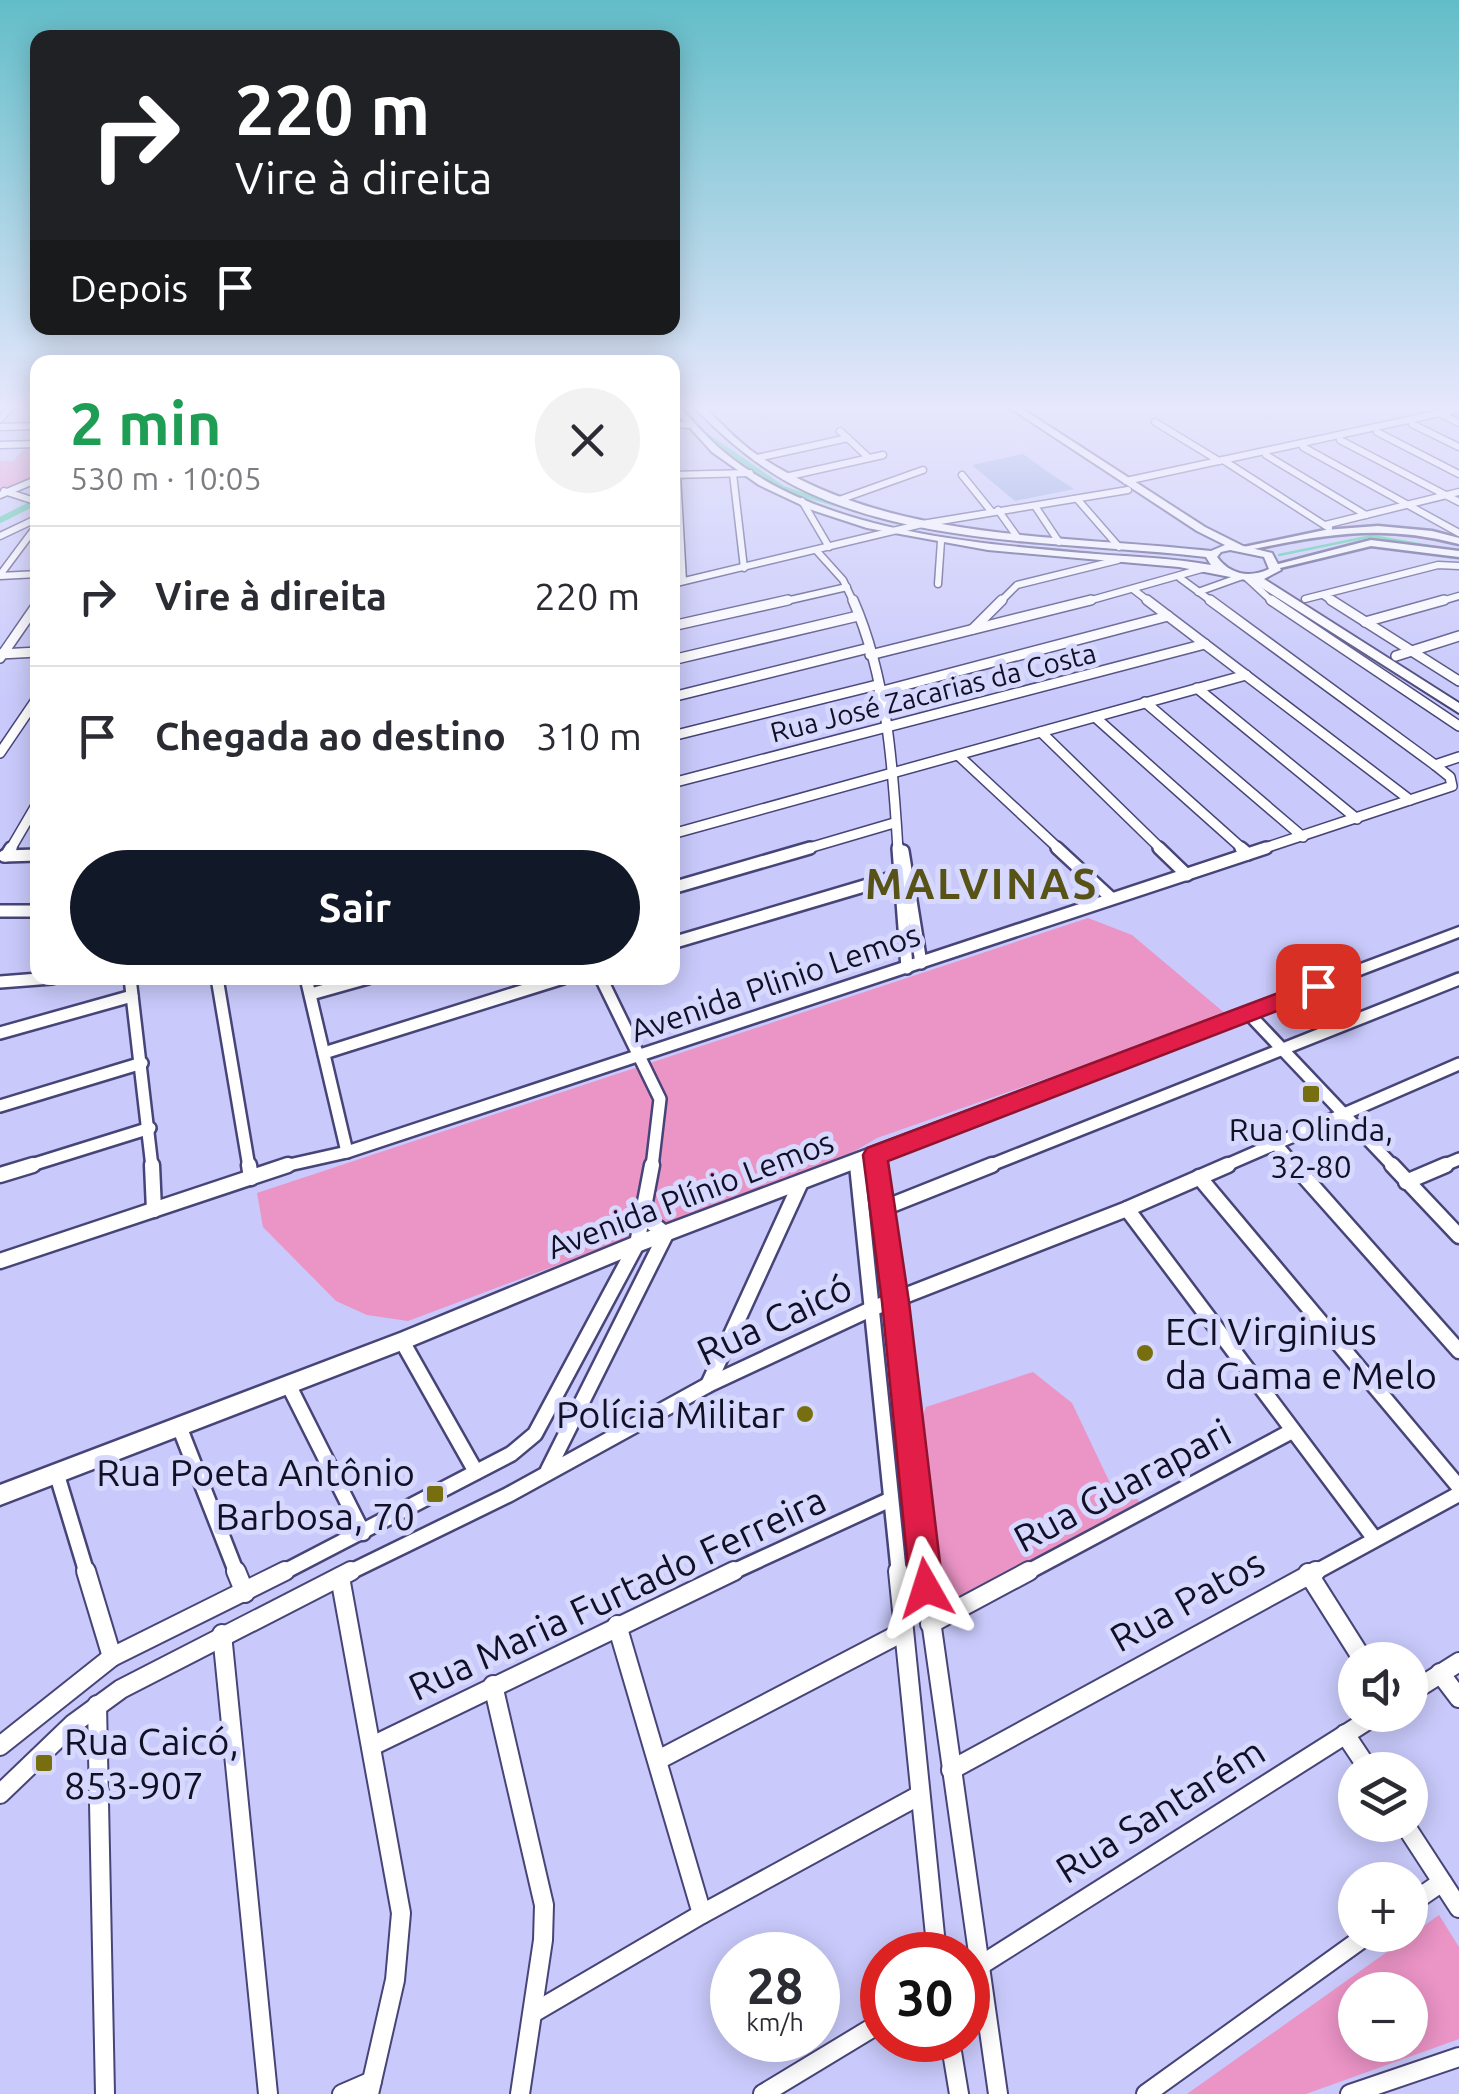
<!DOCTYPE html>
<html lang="pt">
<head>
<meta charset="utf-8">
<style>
  :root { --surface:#fff; --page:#f2f2f3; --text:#2b2b33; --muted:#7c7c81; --line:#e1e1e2; --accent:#111827 }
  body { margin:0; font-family:Ubuntu,sans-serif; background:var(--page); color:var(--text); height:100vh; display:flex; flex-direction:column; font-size:38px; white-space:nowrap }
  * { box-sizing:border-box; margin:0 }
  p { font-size:32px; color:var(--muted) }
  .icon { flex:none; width:55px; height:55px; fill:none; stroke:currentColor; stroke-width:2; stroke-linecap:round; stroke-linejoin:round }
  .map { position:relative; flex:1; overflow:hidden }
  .panel { position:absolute; left:30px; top:355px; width:650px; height:630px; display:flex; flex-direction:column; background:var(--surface); border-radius:20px; box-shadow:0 5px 25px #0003 }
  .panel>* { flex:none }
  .top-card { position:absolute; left:30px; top:30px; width:650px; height:305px; border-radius:20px; box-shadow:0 5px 25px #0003; background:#202124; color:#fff; overflow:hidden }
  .buttons { position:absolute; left:1338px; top:1642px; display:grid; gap:20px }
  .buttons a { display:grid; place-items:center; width:90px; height:90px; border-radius:50%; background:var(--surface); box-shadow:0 5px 25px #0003; font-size:50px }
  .speed { position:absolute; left:710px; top:1932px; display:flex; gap:20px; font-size:50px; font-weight:700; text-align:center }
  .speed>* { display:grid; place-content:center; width:130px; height:130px; border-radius:50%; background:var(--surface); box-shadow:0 5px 25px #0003; line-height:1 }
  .speed small { font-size:25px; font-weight:400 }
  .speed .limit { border:15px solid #d22; background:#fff; color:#111 }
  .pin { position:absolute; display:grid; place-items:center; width:85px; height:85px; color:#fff; margin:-42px; border-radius:20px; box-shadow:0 5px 15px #0006 }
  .me { position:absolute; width:110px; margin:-55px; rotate:354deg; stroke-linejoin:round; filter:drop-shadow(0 0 8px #0008) }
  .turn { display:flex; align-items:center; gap:35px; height:210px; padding:0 40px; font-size:45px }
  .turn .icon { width:130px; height:130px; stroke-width:2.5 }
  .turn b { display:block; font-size:70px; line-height:85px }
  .then { display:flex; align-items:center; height:95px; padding:0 40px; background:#0003; gap:20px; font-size:38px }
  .round { display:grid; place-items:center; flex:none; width:105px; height:105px; border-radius:52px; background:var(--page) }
  .summary { display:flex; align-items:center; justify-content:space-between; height:170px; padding:0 40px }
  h1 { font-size:60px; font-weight:700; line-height:75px; color:#1e9e55 }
  .primary-button { display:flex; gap:20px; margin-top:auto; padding:20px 40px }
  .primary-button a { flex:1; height:115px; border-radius:60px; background:var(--accent); color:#fff; font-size:40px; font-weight:700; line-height:115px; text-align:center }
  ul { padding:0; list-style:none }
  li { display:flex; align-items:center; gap:30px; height:140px; padding:0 40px; border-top:2px solid var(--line) }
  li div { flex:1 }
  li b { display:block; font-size:38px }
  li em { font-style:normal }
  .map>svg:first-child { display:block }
  .green { fill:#eb94c6; fill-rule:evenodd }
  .water { fill:#39ca97 }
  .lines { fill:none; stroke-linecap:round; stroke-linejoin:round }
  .stream { stroke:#39ca97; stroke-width:2.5 }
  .canal { stroke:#39ca97; stroke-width:6 }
  .building { fill:#8aa4dc }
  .street-far4-casing { stroke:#474478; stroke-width:9 }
  .street-far3-casing { stroke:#474478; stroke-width:12 }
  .street-far2-casing { stroke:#474478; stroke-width:16 }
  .street-far1-casing { stroke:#474478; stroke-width:19 }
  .street-casing { stroke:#474478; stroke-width:22 }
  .secondary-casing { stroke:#474478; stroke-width:5 }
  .primary-casing { stroke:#474478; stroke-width:4 }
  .street-far4 { stroke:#fff; stroke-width:6 }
  .street-far3 { stroke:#fff; stroke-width:9 }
  .street-far2 { stroke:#fff; stroke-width:11 }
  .street-far1 { stroke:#fff; stroke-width:14 }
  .street { stroke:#fff; stroke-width:18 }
  .secondary { fill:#fff; fill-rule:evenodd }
  .primary { fill:#fff; fill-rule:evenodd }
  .route { fill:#e11d48; stroke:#92132f; stroke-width:2.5 }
  .poi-dot { fill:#776f0f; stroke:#d7d8fe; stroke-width:4 }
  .labels { text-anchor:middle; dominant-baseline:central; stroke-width:10; stroke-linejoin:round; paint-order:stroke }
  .far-street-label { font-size:28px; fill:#121026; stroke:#d7d8fe }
  .street-label { font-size:32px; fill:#121026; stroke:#d7d8fe }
  .poi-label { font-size:32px; fill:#121026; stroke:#d7d8fe }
  .near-street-label { font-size:38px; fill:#121026; stroke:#d7d8fe }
  .near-poi-label { font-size:38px; fill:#121026; stroke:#d7d8fe; text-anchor:start }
  .district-label { font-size:42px; font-weight:bold; letter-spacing:2.5px; fill:#575215; stroke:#d7d8fe }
</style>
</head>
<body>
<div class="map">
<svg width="1459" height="2094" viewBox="0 0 1459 2094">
  <rect width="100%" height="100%" fill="#c9c9fb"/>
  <g class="green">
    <polygon points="27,446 37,446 37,475 13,487 0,487 0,461 13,461"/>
    <polygon points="1088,918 1132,935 1227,1015 877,1138 843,1158 408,1321 367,1315 336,1301 263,1227 257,1193"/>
    <polygon points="873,1168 891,1296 874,1304 861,1170"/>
    <polygon points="1033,1372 1072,1403 1119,1502 1136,1497 1142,1506 943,1605 921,1421 926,1407"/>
    <path d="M1439,1915L1459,1947V2039L1306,2094H1187ZM1410,1990V2045H1355V1990Z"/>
  </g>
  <polygon class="water" points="679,408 685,408 704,431 784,486 905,527 780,490 699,433"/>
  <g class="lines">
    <polyline class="stream" points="1279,555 1372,536 1459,551"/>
    <polyline class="canal" points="0,520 32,504"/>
  </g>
  <polygon class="building" points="1023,454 1051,474 1074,489 1015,501 972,465"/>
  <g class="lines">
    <g class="street-far4-casing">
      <g id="street-far4">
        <polyline points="1439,413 1459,423"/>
        <polyline points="0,419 10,408"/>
        <polyline points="1155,422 1219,461"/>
        <polyline points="672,424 688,425"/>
        <polyline points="1412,424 1459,447"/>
        <polyline points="0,427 38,426"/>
        <polyline points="840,431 869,458"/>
        <polyline points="1377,432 1459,474"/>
        <polyline points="1340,440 1459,502"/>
        <polyline points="0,445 38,444"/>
        <polyline points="1303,447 1459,533"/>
        <polyline points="1266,455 1366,515"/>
        <polyline points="757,458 848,438"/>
        <polyline points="1223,460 1329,528"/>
        <polyline points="733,474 744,568"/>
        <polyline points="672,475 750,473"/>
        <polyline points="677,475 683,581"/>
        <polyline points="962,475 991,511"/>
        <polyline points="785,477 883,455"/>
        <polyline points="1126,481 1459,409"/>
        <polyline points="4,491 38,502"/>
        <polyline points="0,495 38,479"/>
        <polyline points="839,500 923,470"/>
        <polyline points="1078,500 1119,547"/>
        <polyline points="802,501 829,547"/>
        <polyline points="1035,506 1059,542"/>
        <polyline points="998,510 1018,538"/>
        <polyline points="1325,525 1459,492"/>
        <polyline points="0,536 38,518"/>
        <polyline points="816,550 843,580 854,603"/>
        <polyline points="0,575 38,524"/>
        <polyline points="0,576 38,574"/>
        <polyline points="1180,578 1214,603"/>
        <polyline points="1247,578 1274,603"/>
        <polyline points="672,584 922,524 1128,490"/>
        <polyline points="938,584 941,541"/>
        <polyline points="1134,590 1151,603"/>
        <polyline points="1198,592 1240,577"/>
        <polyline points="1323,595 1335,603"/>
        <polyline points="1305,599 1438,565 1459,566"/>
        <polyline points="777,603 847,587"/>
        <polyline points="999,603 1017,585 1118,560"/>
        <polyline points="1081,603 1205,568"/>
        <polyline points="1435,603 1459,596"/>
      </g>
    </g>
    <g class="street-far3-casing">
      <g id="street-far3">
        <path d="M853,600C887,678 893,766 898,850"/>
        <polyline points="1147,600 1410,800"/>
        <polyline points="1210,600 1435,765 1450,777 1452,786 1259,850"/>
        <polyline points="1271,600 1459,726"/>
        <polyline points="1331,600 1459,681"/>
        <polyline points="1365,622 1444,600"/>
        <polyline points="672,626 788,600"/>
        <polyline points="973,629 1002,600"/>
        <polyline points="0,654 38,652"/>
        <polyline points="870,655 1091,600"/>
        <polyline points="1396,656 1459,636"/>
        <polyline points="0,658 38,603"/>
        <polyline points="672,660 858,616"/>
        <polyline points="1197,688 1357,819"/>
        <polyline points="879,692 1168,616"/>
        <polyline points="672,697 869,648"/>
        <polyline points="1145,702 1303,837"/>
        <polyline points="1095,717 1244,850"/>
        <polyline points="1041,732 1162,850"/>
        <polyline points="672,736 877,685"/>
        <polyline points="0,753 38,697"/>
        <polyline points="958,755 1060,850"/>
        <polyline points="1435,765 1459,757"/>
        <polyline points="672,783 1205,644"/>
        <polyline points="672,834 1246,675"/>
        <polyline points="10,850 38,802"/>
        <polyline points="802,850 894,823"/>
      </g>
    </g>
    <g class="street-far2-casing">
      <g id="street-far2">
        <polyline points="898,848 907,968"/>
        <polyline points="1057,848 1110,897"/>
        <polyline points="1159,848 1187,875"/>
        <polyline points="1241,848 1248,854"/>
        <polyline points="903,851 921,963"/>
        <polyline points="4,856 38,855"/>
        <polyline points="6,856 11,848"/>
        <polyline points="672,888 810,848"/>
        <polyline points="0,911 38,911"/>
        <polyline points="672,943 898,876"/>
        <polyline points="130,978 152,1167"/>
        <polyline points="217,978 249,1167"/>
        <polyline points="306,978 347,1152 1266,848"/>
        <polyline points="601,978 660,1099 652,1167"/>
        <polyline points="0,982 52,978"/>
        <polyline points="311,994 368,978"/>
        <polyline points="1248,1013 1394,1167"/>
        <polyline points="0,1033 132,996"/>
        <polyline points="324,1053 563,978"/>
        <polyline points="0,1106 142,1063"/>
        <polyline points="1275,1143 1296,1167"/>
        <polyline points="875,1155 877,1167"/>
        <polyline points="857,1162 858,1167"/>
        <polyline points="25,1167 150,1128"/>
        <polyline points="280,1167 347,1152"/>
        <polyline points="986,1167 1459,979"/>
        <polyline points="1222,1167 1459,1064"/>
        <polyline points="1440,1167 1459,1159"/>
      </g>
    </g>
    <g class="street-far1-casing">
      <g id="street-far1">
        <polyline points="152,1165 154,1210"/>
        <polyline points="249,1165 251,1178"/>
        <polyline points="857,1165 899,1574"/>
        <polyline points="876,1165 896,1302 925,1574"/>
        <polyline points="1294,1165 1459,1351"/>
        <polyline points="1392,1165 1459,1236"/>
        <polyline points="0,1175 33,1165"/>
        <polyline points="1199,1177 1459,1487"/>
        <polyline points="1406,1182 1446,1165"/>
        <polyline points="884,1208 992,1165"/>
        <polyline points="1127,1209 1374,1538"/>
        <polyline points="0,1261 288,1165"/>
        <polyline points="402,1341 476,1472"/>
        <polyline points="288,1384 363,1533"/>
        <polyline points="708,1385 801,1182"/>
        <polyline points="179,1426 237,1574"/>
        <polyline points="548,1470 666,1234 645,1218"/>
        <polyline points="57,1475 87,1574"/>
        <polyline points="280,1574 511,1454 535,1434 637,1244 652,1165"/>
        <polyline points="346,1574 508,1495 708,1385 871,1309 1127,1209 1228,1165"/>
        <polyline points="728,1574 889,1500"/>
        <polyline points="1024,1574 1292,1431"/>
        <polyline points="1312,1574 1459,1494"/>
      </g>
    </g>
    <g class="street-casing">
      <g id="street">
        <polyline points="86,1571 112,1657"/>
        <polyline points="236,1571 245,1593"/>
        <polyline points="898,1571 937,1955"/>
        <polyline points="924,1571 998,2094"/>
        <polyline points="1308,1573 1363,1660"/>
        <polyline points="340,1577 401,1913 395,1980 369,2094"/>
        <polyline points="930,1624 1029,1571"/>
        <polyline points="617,1625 702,1914"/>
        <polyline points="222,1634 268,2094"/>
        <polyline points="1440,1673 1459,1698"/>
        <polyline points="493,1685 544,1905 543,1940 520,2094"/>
        <polyline points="1410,1693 1459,1662"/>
        <polyline points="97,1705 105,2094"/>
        <polyline points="1345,1734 1369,1770"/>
        <polyline points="374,1745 734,1571"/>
        <polyline points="0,1746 112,1657 285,1571"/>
        <polyline points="658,1760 903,1632"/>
        <polyline points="951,1770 1316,1571"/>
        <polyline points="0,1794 73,1724 121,1689 351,1571"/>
        <polyline points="1405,1825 1459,1908"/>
        <polyline points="1410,1904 1442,1882"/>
        <polyline points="981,1965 1376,1715"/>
        <polyline points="533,2013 702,1914 920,1795"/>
        <polyline points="950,2040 959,2094"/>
        <polyline points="342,2094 372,2081"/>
        <polyline points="763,2094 882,2022"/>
        <polyline points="1146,2094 1367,1935"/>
        <polyline points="1350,2094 1459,2057"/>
      </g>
    </g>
    <g class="secondary-casing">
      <g id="secondary">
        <path d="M1378,526L1432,531L1459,538V544C1378,523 1323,535 1244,551L1239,548L1325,530Z"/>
        <polygon points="1371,540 1459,551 1459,557 1371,546 1276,569 1271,566"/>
        <polygon points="1459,927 1459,937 643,1250 402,1350 0,1505 0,1485 400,1333 631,1238"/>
      </g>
    </g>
    <g class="primary-casing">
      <path id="primary" d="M672,408H680C693,421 705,435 718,447C816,533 972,543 1096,554C1134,557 1173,558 1211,565L1206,557C1077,542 924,547 805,491C763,471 727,441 695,408H705C721,423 738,442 756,454C888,543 1059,534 1211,551L1225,545L1197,531L1010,408H1021L1205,527L1243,546L1272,553L1281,570L1264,579L1459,703V713L1251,581L1179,567L988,550L867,528L812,510L759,485L712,452ZM1230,550L1264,557L1269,569C1250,578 1230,575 1217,557L1221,552Z"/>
    </g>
    <use href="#street-far4" class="street-far4"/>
    <use href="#street-far3" class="street-far3"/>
    <use href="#street-far2" class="street-far2"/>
    <use href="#street-far1" class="street-far1"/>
    <use href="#street" class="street"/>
    <use href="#secondary" class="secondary"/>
    <use href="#primary" class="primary"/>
  </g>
  <linearGradient id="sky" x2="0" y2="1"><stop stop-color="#62bdc8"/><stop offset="0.58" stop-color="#e7e7fd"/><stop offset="1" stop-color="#e7e7fd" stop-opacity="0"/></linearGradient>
  <rect width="1459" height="701" fill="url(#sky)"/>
  <polygon class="route" points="1318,978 1326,980 1329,986 1326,992 888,1161 909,1302 943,1588 938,1600 926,1605 915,1600 910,1588 882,1302 863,1155 867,1148"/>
  <g class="poi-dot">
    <rect x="1301" y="1084" width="20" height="20" rx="5"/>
    <circle cx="1145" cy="1353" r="10"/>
    <circle cx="805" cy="1414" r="10"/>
    <rect x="425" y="1484" width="20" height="20" rx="5"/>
    <rect x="34" y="1753" width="20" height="20" rx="5"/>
  </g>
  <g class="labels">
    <g class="far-street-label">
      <text transform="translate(933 692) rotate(-14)">Rua José Zacarias da Costa</text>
    </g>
    <g class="street-label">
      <text transform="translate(775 982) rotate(-19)">Avenida Plinio Lemos</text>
      <text transform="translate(690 1194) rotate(-21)">Avenida Plínio Lemos</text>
    </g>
    <g class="poi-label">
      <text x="1311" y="1129">Rua Olinda,<tspan x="1311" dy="37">32-80</tspan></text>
    </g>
    <g class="near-street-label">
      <text transform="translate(774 1319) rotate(-25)">Rua Caicó</text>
      <text transform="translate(1122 1485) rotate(-28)">Rua Guarapari</text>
      <text transform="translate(617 1593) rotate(-25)">Rua Maria Furtado Ferreira</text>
      <text transform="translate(1187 1600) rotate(-29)">Rua Patos</text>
      <text transform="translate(1160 1810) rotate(-32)">Rua Santarém</text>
    </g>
    <g class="near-poi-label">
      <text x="1165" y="1331">ECI Virginius<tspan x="1165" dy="44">da Gama e Melo</tspan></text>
      <text x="785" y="1414" text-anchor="end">Polícia Militar</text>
      <text x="415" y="1472" text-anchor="end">Rua Poeta Antônio<tspan x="415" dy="44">Barbosa, 70</tspan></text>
      <text x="64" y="1741">Rua Caicó,<tspan x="64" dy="44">853-907</tspan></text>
    </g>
    <g class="district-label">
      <text x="982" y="883">MALVINAS</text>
    </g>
  </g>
</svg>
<div class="buttons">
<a><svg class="icon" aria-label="sound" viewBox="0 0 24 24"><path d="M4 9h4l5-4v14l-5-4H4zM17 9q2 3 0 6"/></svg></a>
<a><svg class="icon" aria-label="layers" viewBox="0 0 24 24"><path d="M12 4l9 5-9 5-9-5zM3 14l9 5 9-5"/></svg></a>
<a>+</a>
<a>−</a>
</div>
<div class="speed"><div>28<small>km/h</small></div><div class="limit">30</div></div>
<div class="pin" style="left:1318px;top:986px;background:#d93025"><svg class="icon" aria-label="arrive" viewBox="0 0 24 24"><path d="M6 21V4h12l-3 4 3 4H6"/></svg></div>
<svg class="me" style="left:926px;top:1588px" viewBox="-20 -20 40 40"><path d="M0-17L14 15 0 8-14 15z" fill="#e11d48" stroke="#fff" stroke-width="4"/></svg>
<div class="top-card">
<div class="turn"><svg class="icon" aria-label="right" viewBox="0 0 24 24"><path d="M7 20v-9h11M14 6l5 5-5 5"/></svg><div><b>220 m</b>Vire à direita</div></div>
<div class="then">Depois<svg class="icon" aria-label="arrive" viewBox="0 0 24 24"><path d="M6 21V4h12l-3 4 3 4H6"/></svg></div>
</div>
<section class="panel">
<div class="summary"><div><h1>2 min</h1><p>530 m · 10:05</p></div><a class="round"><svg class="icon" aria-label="close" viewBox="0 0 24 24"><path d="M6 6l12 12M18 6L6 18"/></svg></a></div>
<ul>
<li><svg class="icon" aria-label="right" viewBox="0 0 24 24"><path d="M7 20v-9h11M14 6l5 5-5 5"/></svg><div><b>Vire à direita</b></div><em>220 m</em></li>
<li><svg class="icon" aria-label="arrive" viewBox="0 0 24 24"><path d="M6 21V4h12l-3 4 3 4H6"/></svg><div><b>Chegada ao destino</b></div><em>310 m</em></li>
</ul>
<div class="primary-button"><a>Sair</a></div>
</section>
</div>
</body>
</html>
